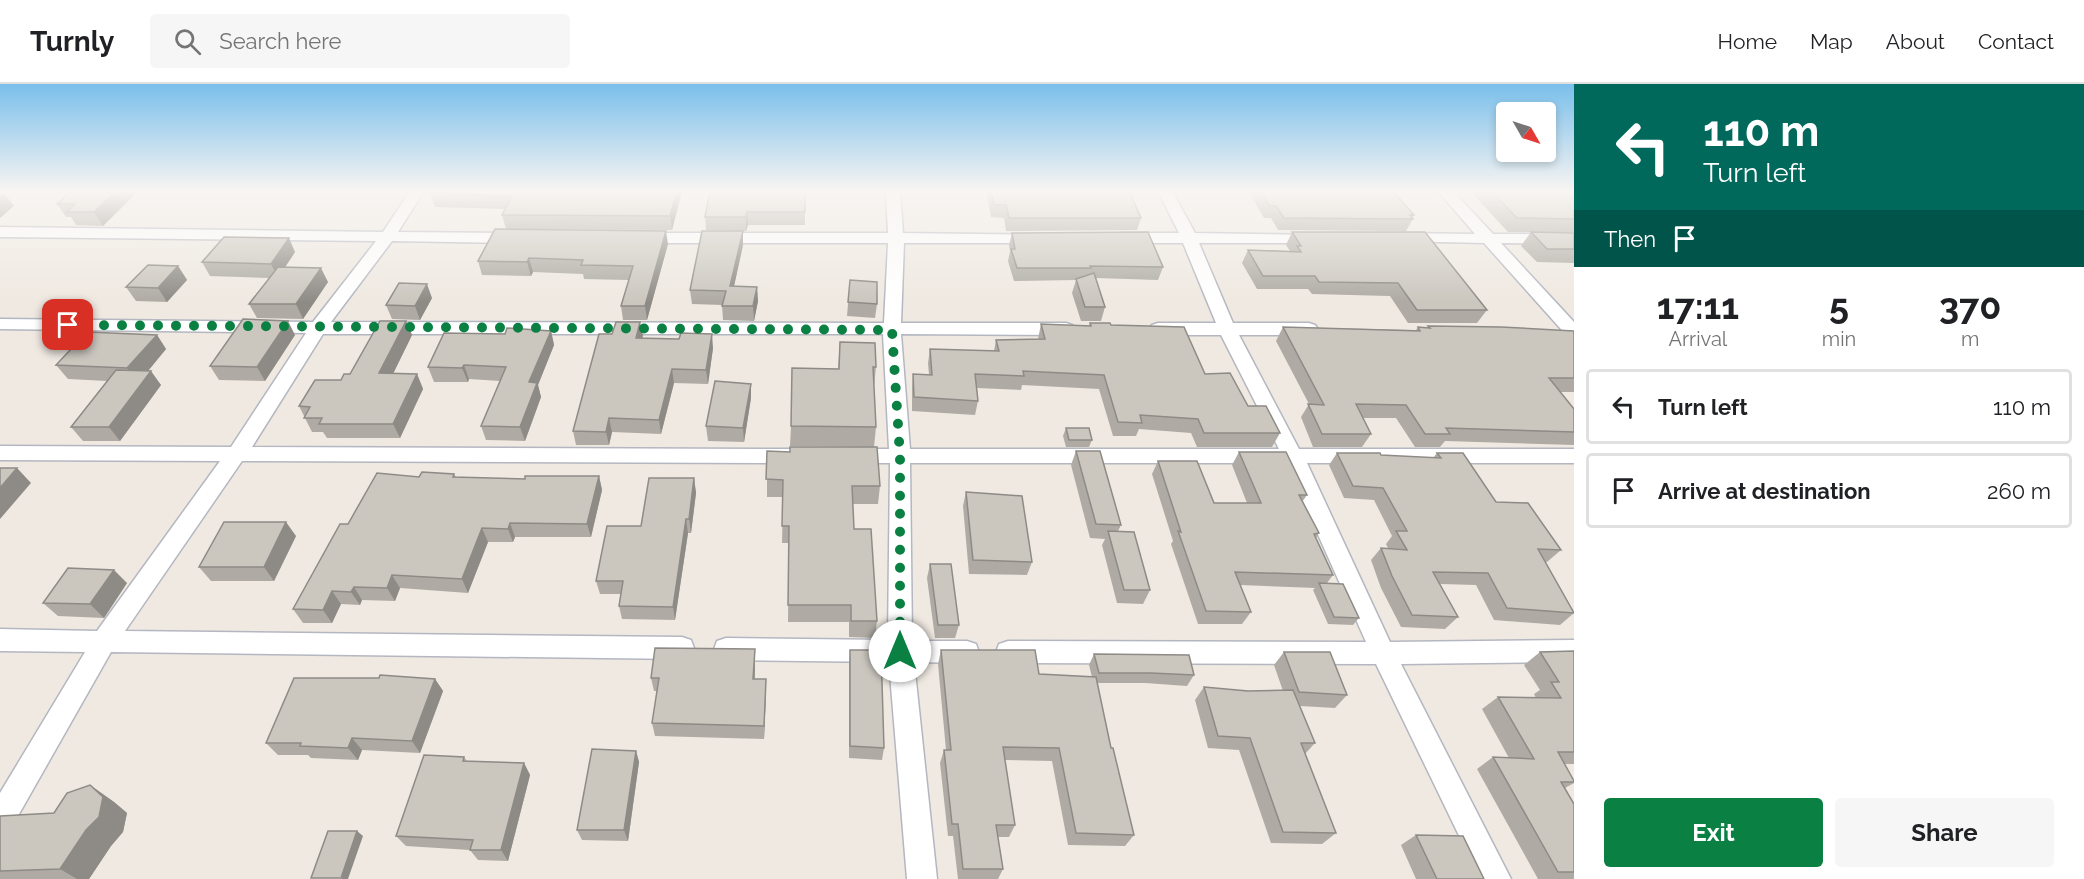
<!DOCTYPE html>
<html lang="en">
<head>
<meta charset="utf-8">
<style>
  :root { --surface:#fff; --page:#f6f6f6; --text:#202124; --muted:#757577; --line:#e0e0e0; --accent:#0b8043 }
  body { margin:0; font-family:Raleway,sans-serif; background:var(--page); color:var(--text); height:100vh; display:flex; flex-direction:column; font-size:22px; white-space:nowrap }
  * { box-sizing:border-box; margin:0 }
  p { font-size:20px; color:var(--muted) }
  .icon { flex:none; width:33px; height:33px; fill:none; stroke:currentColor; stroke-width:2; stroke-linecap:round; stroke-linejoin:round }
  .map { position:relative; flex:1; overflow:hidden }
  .drawer { display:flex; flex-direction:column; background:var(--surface); width:510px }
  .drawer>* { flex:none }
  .hud { background:#00695c; color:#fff; overflow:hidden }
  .needle { width:39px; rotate:129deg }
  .buttons { position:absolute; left:1496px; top:18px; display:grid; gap:12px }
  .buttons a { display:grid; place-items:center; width:60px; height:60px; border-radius:6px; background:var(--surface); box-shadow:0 3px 9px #0003; font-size:30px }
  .pin { position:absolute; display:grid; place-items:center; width:51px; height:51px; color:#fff; margin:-26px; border-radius:12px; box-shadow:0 3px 9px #0006 }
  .me { position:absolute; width:66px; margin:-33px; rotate:0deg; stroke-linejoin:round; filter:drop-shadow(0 0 4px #0008) }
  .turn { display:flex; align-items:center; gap:21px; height:126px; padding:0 30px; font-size:27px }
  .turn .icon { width:78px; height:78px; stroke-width:2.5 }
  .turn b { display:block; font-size:42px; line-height:51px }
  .then { display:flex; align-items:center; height:57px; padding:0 30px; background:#0003; gap:12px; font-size:22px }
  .eta { display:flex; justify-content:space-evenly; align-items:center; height:102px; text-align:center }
  .eta b { font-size:36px; font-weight:700; line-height:42px }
  .action { display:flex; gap:12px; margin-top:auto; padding:12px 30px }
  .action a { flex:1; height:69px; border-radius:6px; background:var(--accent); color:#fff; font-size:24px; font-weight:700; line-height:69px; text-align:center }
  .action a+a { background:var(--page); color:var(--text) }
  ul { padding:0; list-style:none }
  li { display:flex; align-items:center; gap:18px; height:75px; margin:0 12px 9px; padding:0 18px; border:3px solid var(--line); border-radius:6px }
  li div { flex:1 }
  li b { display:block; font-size:22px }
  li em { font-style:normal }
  header { display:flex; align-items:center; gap:36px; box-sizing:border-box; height:84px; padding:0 30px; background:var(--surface); border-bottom:2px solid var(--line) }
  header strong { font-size:28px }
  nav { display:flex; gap:33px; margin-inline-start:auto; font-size:21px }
  .search { width:420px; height:54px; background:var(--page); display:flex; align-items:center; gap:15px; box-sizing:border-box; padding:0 21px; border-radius:6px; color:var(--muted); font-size:22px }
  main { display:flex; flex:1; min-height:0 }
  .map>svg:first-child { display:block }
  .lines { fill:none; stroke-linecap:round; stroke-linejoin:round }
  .minor-casing { stroke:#b4b7c1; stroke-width:3 }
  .minor { fill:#fff; fill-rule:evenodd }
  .wall { fill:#afaba4 }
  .shaded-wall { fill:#8e8b86 }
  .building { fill:#cbc7bf; stroke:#8e8b86; stroke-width:1.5 }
  .route { stroke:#0b8043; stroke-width:10; stroke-dasharray:0 18 }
</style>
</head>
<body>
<header>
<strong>Turnly</strong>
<div class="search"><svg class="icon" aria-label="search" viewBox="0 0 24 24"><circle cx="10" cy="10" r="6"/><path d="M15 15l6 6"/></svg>Search here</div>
<nav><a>Home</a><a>Map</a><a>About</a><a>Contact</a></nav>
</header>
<main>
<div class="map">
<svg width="1574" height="795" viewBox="0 0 1574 795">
  <rect width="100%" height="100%" fill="#efe9e1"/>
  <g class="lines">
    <g class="minor-casing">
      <g id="minor">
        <polygon points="410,107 424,107 398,148 517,149 525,154 517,159 392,157 331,238 884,239 888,159 639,159 631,154 639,149 888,149 886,107 900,107 903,149 1045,151 1047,154 1045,157 1039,159 904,159 901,239 1066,239 1072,241 1075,245 1072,249 1066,251 901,250 910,365 1279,365 1221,251 1158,251 1152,249 1149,245 1152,241 1158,239 1216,239 1183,159 1122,159 1114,154 1122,149 1179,149 1158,107 1172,107 1195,149 1324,151 1326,154 1324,157 1318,159 1199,159 1233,239 1309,239 1315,241 1318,245 1315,249 1309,251 1239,251 1299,365 1574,365 1574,379 1307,379 1390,558 1574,556 1574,578 1401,580 1511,795 1480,795 1376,580 1008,579 999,576 996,568 999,560 1008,557 1366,558 1286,379 910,379 912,557 967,557 976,560 979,568 976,576 967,579 914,578 937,795 907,795 889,578 726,576 717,573 714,565 717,557 726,554 888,556 890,379 849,379 842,377 839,372 842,367 849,365 889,365 883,250 323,250 252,363 793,365 800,367 803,372 800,377 793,379 242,377 125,547 682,553 691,556 694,564 691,572 682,575 111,568 10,746 0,750 0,709 85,568 0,567 0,545 97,547 220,377 0,376 0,362 231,363 306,249 0,245 0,235 313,238 376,157 0,153 0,143 383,148"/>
        <polygon points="1438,107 1453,107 1493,150 1574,150 1574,160 1501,159 1574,238 1574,255 1568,253 1484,159 1395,157 1393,154 1395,151 1401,149 1475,150"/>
      </g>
    </g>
    <use href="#minor" class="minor"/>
  </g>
  <g class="wall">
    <polygon points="71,107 138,107 103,142 76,141 71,133 66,133 57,120"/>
    <polygon points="312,107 343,107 341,109 313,108"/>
    <polygon points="682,107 672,146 506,145 502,131 506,125 435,123 430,109"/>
    <polygon points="805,107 805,141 748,141 746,147 706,146 705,133"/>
    <polygon points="988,107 1129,107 1141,134 1137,146 1006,147 1004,134 991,133 987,113"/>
    <polygon points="1248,107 1393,107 1414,131 1412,134 1413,135 1406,147 1278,146 1271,134 1264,134"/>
    <polygon points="1470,107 1574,107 1574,148 1508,148"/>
    <polygon points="743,147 743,161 734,202 757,203 758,217 754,237 723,236 722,221 692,220 690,206"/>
    <polygon points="1292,148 1487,226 1477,239 1408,239 1390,212 1312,210 1308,205 1257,205 1242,179 1248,166 1290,167 1286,161"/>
    <polygon points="1531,148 1574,149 1574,179 1537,178 1521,162"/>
    <polygon points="1012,149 1163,183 1158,196 1096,194 1105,223 1101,237 1081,237 1072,209 1076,196 1014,197 1008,177 1010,167 1009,161"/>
    <polygon points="668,160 647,236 623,236 621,222 629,196 584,195 583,190 533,188 531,192 482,191 478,177"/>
    <polygon points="295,168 285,183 328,198 303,235 257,234 249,220 269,194 210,192 202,178"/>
    <polygon points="178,182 187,196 167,218 136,217 126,203"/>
    <polygon points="850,196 877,220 875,234 847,232"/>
    <polygon points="432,214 420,236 392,235 386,221"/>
    <polygon points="406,237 412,251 393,290 417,290 423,305 400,354 327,354 323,348 312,348 299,322 350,290"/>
    <polygon points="1090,239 1111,241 1205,290 1248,322 1280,349 1272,363 1197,363 1191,349 1139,345 1136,352 1113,352 1099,305 1022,301 1021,306 977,304 978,317 975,331 912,327 912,304 913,290 929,291 928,279 930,265 994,267 996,256 1038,255 1041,240 1089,242"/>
    <polygon points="1428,242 1574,247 1574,308 1560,308 1574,325 1574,361 1445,357 1440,363 1415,363 1396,334 1363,334 1371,350 1362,363 1313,363 1301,333 1309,320 1276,257 1283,243 1416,246 1418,243 1427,244"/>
    <polygon points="551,247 554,261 538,301 541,313 525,357 486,356 481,342 500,297 469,295 468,298 434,298 428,283 505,250"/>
    <polygon points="157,251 166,265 148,287 161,301 120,357 83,357 71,343 107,297 68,295 56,281"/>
    <polygon points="295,251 265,297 219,296 210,282"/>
    <polygon points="643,252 642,254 713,264 708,300 674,299 661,350 612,348 609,361 576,361 573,347"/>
    <polygon points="840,258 876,283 874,303 876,343 874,363 790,362 791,342 838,285"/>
    <polygon points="751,314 744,358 708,357 706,342"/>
    <polygon points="1066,344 1092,356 1089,363 1066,363 1063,352"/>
    <polygon points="767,367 880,402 878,420 853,420 854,445 877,537 875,554 849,553 849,538 788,538 789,459 782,459 783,413 767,413"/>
    <polygon points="1076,367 1121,441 1118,447 1150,506 1143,520 1117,519 1102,461 1105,455 1090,454 1071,381"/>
    <polygon points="1239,368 1307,411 1302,418 1319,449 1316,454 1333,491 1327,499 1359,534 1353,541 1328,540 1313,506 1315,504 1240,501 1251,528 1242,540 1198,540 1171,460 1173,457 1152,390 1158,377 1214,419 1247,419 1232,381"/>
    <polygon points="1337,369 1433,374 1437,369 1496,418 1561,466 1547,478 1545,478 1574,528 1574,529 1560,541 1494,536 1476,501 1440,500 1458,533 1445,545 1401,543 1381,504 1371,476 1381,464 1388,464 1386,460 1392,452 1374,416 1344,414 1329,381"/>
    <polygon points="454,390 456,393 525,395 599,392 602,406 591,453 515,453 513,458 488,458 468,509 400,504 395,517 362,516 360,521 341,520 332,539 303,539 293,525 348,440 419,393"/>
    <polygon points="694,394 696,409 691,449 688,449 675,536 622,535 619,522 621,510 600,510 596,497 641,442"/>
    <polygon points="966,408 1032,478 1027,491 969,490 963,422"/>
    <polygon points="296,452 274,497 211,497 199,483"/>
    <polygon points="930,480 959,541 955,554 935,554 927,494"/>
    <polygon points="127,499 104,534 58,532 43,519"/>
    <polygon points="850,566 884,664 882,676 849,674 849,579"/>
    <polygon points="941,566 1039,590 1092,593 1089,581 1094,570 1194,591 1187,602 1145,599 1097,599 1111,664 1134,751 1125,762 1068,761 1052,677 1005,676 1015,741 1009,753 998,753 1003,785 998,795 958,795 953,752 948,752 940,679 944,666 946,666 938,580"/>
    <polygon points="1574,567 1574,680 1564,680 1574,697 1574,699 1565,704 1574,720 1574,795 1538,795 1477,685 1493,673 1509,674 1482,625 1498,613 1536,614 1534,610 1540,606 1524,581 1540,568"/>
    <polygon points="1284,568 1347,611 1335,624 1300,622 1315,659 1305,670 1336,749 1322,760 1271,759 1239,666 1208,664 1195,616 1204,603 1248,607 1283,607 1274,581"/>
    <polygon points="755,578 755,595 766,608 764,655 655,652 652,639 657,607 654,607 651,594"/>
    <polygon points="435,595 443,607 420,669 362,666 358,676 311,674 308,671 278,671 266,659"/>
    <polygon points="636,667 639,678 628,757 582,756 577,746"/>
    <polygon points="464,673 467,677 524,679 530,691 508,777 478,776 470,766 406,762 396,752"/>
    <polygon points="90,701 114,718 127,729 123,748 111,762 89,795 0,795 0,732 54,729"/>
    <polygon points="1416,751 1484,795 1416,795 1401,761"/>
  </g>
  <g class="shaded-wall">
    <polygon points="116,107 138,107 103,142 94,128"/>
    <polygon points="677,107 682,107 672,146 670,132"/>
    <polygon points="4,109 14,122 0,134 0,112"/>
    <polygon points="747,128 748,141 746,147 746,133"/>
    <polygon points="666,147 668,160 647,236 645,222"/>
    <polygon points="743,147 743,161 731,216 730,202"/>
    <polygon points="289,154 295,168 278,194 271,180"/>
    <polygon points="529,174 533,188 531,192 527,178"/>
    <polygon points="178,182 187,196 167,218 158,204"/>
    <polygon points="321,184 328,198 303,235 296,220"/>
    <polygon points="427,200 432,214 420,236 415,222"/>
    <polygon points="757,203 758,217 754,237 753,222"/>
    <polygon points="288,237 295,251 265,297 257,283"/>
    <polygon points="406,237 412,251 386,304 379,289"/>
    <polygon points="640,238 643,252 638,267 636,254"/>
    <polygon points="551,247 554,261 538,301 541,313 525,357 520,343 529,298"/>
    <polygon points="712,250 713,264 708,300 706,286"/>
    <polygon points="157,251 166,265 138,299 127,284"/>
    <polygon points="464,281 469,295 468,298 462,284"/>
    <polygon points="672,285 674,299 661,350 659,336"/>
    <polygon points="151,287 161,301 120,357 109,343"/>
    <polygon points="417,290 423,305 400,354 393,340"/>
    <polygon points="751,300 751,314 744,358 743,344"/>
    <polygon points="609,334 612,348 609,361 606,348"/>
    <polygon points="17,384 31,399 0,435 0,404"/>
    <polygon points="599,392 602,406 591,453 587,440"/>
    <polygon points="694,394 696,409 691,449 689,435"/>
    <polygon points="686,435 688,449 675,536 673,523"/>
    <polygon points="286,438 296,452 274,497 264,483"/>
    <polygon points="510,439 515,453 513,458 508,445"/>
    <polygon points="482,444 488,458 468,509 462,495"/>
    <polygon points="114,486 127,499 104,534 90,520"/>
    <polygon points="392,491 400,504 395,517 387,504"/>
    <polygon points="354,503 362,516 360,521 351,508"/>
    <polygon points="332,507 341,520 332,539 323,526"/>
    <polygon points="755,565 755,578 754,608 753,595"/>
    <polygon points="435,595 443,607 420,669 412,657"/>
    <polygon points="766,595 766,608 764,655 764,642"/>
    <polygon points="352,654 362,666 358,676 348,664"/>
    <polygon points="636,667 639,678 628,757 624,746"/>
    <polygon points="524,679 530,691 508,777 501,766"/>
    <polygon points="90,701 114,718 127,729 123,748 111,762 89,795 77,795 60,785"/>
    <polygon points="357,747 363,752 348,795 342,795 341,794"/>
  </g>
  <g class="building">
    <polygon points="71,107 116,107 94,128 67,128 75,120 57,120"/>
    <polygon points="432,107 677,107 670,132 502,131 512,112 430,109"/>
    <polygon points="710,107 805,107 805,128 747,128 746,133 705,133"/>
    <polygon points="991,107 1129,107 1141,134 1009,134 1006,121 994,121"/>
    <polygon points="1260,107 1393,107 1414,131 1410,131 1413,135 1284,134 1276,122 1270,122"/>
    <polygon points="1491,107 1574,107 1574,135 1517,134"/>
    <polygon points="495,145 666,147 645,222 621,222 633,182 581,181 583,176 529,174 527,178 478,177"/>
    <polygon points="702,147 743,147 730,202 757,203 753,222 722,222 726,207 690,206"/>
    <polygon points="1148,148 1163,183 1090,182 1091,184 1017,184 1011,165 1015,165 1012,149"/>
    <polygon points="1292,148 1425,148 1487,226 1417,226 1398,199 1319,198 1315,192 1263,192 1248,166 1301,168 1297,162 1301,162"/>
    <polygon points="1531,148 1574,149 1574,165 1547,165"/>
    <polygon points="224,153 289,154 271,180 202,178"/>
    <polygon points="148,181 178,182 158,204 126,203"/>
    <polygon points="278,183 321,184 296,220 249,220"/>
    <polygon points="1094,189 1105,223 1085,223 1076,195"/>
    <polygon points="850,196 877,198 877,220 848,218"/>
    <polygon points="399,199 427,200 415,222 386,221"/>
    <polygon points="243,235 288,237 257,283 210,282"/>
    <polygon points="380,237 406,237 379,289 417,290 393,340 319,340 322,334 304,334 310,323 299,322 315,296 341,296 344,290 350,290"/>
    <polygon points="616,238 640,238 636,254 679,255 681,249 712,250 706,286 672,285 659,336 609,334 606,348 573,347 599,250 612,250"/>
    <polygon points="1090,239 1110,239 1111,241 1184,243 1205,290 1230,289 1248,322 1266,322 1280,349 1204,349 1198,335 1140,331 1142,339 1118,338 1104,291 1023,287 1024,292 975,290 978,317 914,313 913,290 932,291 930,265 999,267 996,256 1045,255 1041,240 1091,242"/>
    <polygon points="1428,242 1501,243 1574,247 1574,294 1549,294 1574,325 1574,348 1446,344 1450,350 1425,350 1406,321 1356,320 1371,350 1322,350 1308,320 1324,321 1283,243 1420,247 1418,243 1430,244"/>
    <polygon points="507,244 551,247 529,298 537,299 520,343 481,342 506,283 464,281 462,284 428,283 444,249 505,250"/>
    <polygon points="87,248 157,251 127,284 56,281"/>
    <polygon points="840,258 875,259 876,283 873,283 876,343 791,342 792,284 839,285"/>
    <polygon points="116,286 151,287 109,343 71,343"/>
    <polygon points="715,297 751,300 743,344 706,342"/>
    <polygon points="1066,344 1089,344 1092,356 1069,356"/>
    <polygon points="790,363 877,363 880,402 852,402 854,445 871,445 877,537 851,537 851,521 788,521 789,442 782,442 783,396 766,395 767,367 790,368"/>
    <polygon points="1076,367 1100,367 1121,441 1096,440"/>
    <polygon points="1239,368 1286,368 1307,411 1299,411 1319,449 1314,450 1333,491 1235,488 1251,528 1206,527 1178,447 1181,448 1158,377 1197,377 1214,419 1261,419"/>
    <polygon points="1337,369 1380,369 1381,371 1441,374 1437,369 1463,369 1496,418 1528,419 1561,466 1538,465 1574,529 1507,524 1488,489 1433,488 1458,533 1412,531 1392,492 1381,464 1407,466 1396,447 1407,447 1383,404 1353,402"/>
    <polygon points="0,384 17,384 0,404"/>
    <polygon points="422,388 454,390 453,393 525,395 525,392 599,392 587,440 510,439 508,445 482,444 462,495 392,491 387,504 354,503 351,508 332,507 323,526 293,525 340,440 348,440 377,389 419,393"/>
    <polygon points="649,394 694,394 689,435 686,435 673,523 619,522 623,497 596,497 607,442 641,442"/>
    <polygon points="966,408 1022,412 1032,478 973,476"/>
    <polygon points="224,438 286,438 264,483 199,483"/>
    <polygon points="1108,447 1134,448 1150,506 1124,506"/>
    <polygon points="930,480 951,480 959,541 938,541"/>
    <polygon points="68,484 114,486 90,520 43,519"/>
    <polygon points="1319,499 1343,500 1359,534 1334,533"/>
    <polygon points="655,564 755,565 753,595 766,595 764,642 652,639 659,594 651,594"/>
    <polygon points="850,566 881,566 884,664 850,662"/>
    <polygon points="941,566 1035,566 1039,590 1096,593 1111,664 1113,664 1134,751 1076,749 1059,664 1003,663 1015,741 996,741 1003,785 963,785 958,740 952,740 944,666 951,666"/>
    <polygon points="1574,567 1574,668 1558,668 1574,697 1574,698 1561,698 1574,720 1574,788 1558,788 1493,673 1534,675 1498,613 1561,614 1551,598 1559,598 1540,568"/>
    <polygon points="1284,568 1330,568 1347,611 1299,608"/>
    <polygon points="1094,570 1189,571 1194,591 1151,589 1099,589"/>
    <polygon points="380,591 435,595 412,657 352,654 348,664 300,662 301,659 266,659 294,594 379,594"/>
    <polygon points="1204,603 1248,607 1293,606 1315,659 1301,659 1336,749 1283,748 1250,654 1218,652"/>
    <polygon points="592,665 636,667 624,746 577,746"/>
    <polygon points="424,671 464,673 463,677 524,679 501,766 470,766 473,756 396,752"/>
    <polygon points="90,701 103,713 99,733 86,746 60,785 0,787 0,732 54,729 67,709"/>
    <polygon points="328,747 357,747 341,794 311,794"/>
    <polygon points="1416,751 1463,752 1484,795 1437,795"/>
  </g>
  <linearGradient id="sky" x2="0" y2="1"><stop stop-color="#7abfeb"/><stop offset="0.49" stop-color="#f8f5f2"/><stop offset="1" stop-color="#f8f5f2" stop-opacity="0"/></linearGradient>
  <rect width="1574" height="218" fill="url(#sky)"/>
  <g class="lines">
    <polyline class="route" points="68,241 892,246 900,372 900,567"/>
  </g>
</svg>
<div class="buttons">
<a><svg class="needle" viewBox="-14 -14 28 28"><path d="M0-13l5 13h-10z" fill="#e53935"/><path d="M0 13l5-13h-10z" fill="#757577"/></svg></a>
</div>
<div class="pin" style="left:68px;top:241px;background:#d93025"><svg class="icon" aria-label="arrive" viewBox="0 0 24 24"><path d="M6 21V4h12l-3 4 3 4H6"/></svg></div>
<svg class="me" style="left:900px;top:567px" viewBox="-20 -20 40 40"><circle r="19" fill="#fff"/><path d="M0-13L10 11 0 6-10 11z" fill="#0b8043"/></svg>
</div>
<section class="drawer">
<div class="hud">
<div class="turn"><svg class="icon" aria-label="left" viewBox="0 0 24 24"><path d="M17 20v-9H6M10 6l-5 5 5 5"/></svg><div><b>110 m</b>Turn left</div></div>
<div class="then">Then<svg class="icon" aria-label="arrive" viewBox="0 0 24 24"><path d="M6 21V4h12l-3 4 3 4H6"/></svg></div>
</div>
<div class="eta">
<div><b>17:11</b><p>Arrival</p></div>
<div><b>5</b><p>min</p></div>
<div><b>370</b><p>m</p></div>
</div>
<ul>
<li><svg class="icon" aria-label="left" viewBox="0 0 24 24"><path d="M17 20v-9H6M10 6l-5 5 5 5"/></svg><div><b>Turn left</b></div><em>110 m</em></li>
<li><svg class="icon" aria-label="arrive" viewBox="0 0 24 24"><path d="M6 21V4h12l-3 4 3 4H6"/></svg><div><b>Arrive at destination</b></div><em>260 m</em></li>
</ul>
<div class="action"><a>Exit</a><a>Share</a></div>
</section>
</main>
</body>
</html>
